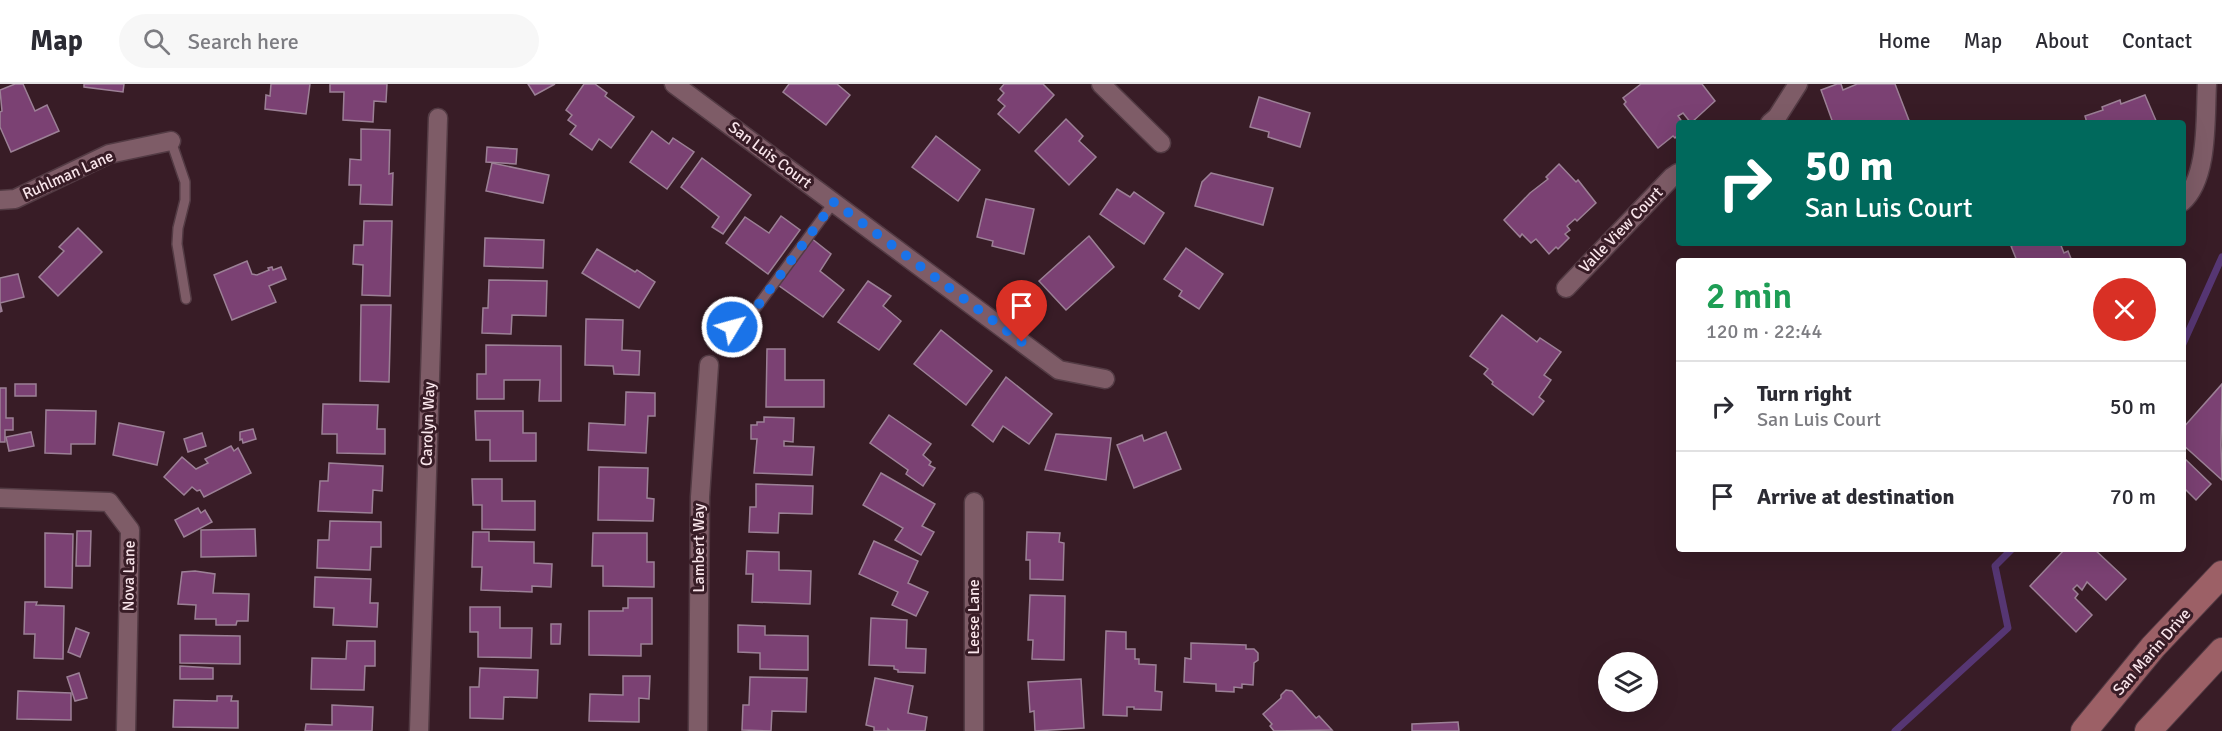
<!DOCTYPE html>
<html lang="en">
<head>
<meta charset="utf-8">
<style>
  :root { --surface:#fff; --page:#f7f7f7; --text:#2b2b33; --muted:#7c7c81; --line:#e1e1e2 }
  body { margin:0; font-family:Signika,sans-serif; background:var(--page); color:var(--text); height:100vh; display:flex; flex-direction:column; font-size:22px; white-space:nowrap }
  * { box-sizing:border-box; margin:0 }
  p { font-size:20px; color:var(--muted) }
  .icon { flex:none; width:33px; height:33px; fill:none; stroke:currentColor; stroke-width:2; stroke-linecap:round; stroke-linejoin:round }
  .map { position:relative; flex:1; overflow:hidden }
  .details { position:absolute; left:1676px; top:174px; width:510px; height:294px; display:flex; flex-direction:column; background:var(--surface); border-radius:6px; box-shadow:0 6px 24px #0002 }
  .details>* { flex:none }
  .banner { position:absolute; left:1676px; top:36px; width:510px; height:126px; border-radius:6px; box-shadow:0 6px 24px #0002; background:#00695c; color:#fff; overflow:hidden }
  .fabs { position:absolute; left:1598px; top:568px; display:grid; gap:12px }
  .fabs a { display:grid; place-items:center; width:60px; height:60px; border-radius:50%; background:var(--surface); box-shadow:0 6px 24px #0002; font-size:30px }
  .pin { position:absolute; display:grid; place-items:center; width:51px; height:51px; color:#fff; margin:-62px -26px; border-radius:50% 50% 50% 0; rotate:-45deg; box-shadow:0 0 6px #0007 }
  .pin .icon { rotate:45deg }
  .me { position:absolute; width:66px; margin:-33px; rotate:53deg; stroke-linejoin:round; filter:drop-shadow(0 0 4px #0008) }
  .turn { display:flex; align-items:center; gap:21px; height:126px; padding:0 30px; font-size:27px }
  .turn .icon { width:78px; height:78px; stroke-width:2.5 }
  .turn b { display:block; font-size:42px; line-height:51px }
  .round { display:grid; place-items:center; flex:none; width:63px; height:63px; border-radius:32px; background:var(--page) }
  .headline { display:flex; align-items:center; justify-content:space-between; height:102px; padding:0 30px }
  h1 { font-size:36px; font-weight:600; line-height:45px; color:#1e9e55 }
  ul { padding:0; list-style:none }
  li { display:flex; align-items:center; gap:18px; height:90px; padding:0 30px; border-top:2px solid var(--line) }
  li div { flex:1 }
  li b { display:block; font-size:22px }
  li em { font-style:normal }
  header { display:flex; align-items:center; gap:36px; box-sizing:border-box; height:84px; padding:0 30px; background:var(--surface); border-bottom:2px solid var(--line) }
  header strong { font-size:28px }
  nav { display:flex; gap:33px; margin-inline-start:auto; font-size:21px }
  .search { width:420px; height:54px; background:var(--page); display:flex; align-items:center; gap:15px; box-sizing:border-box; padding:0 21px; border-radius:33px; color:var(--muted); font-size:22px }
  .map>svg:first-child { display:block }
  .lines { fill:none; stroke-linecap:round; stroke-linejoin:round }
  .stream { stroke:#563673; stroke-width:7 }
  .building { fill:#7b4173; stroke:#9c8096; stroke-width:1.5 }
  .service-casing { stroke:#533b44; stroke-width:12 }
  .minor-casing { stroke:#533b44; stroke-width:21 }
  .secondary-casing { stroke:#533b44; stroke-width:28 }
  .service { stroke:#7e5c67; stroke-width:9 }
  .minor { stroke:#7e5c67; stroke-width:18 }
  .secondary { stroke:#9c6066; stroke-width:26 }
  .route { stroke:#1a73e8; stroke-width:10; stroke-dasharray:0 18 }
  .labels { text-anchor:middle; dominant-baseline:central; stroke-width:6; stroke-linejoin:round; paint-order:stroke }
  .street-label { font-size:16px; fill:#f9e5eb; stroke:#381c26 }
</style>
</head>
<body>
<header>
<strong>Map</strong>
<div class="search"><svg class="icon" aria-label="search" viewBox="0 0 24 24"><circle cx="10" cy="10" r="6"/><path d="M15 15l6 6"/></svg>Search here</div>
<nav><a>Home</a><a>Map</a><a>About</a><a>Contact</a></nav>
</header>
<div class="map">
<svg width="2222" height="647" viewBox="0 0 2222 647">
  <rect width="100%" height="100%" fill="#381c26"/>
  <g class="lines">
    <g class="stream">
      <polyline points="2182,262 2222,173"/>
      <polyline points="1895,647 2008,544 1995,482 2012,465"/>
    </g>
  </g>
  <g class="building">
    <polygon points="15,0 23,0 35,27 47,21 59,47 11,68 0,43 0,28 2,27 0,6"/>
    <polygon points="84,0 124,0 123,8 84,3"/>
    <polygon points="271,0 310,0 306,30 265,25 266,11 270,12"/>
    <polygon points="330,0 387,0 386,18 374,17 373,38 343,36 344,8 330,8"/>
    <polygon points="528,0 555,0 535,11"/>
    <polygon points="584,0 595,0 607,9 605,12 634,33 611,64 599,55 592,66 570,50 576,42 568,36 572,31 566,26"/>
    <polygon points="789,0 837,0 850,11 826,41 783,8"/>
    <polygon points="1004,0 1043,0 1054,11 1019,49 998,30 1005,22 998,16 1004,9 1000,5"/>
    <polygon points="1641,0 1702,0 1715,17 1691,39 1683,29 1678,32 1683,39 1678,39 1678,51 1675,54 1673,52 1658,64 1624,20 1626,18 1623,14"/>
    <polygon points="1837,0 1841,0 1843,6 1857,0 1895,0 1910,39 1833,39 1821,6"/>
    <polygon points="2145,11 2157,39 2087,39 2085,32 2103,26 2102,23 2120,16 2121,20"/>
    <polygon points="1259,13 1310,29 1300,63 1268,53 1269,48 1250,43"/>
    <polygon points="1066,35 1083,52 1079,57 1096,73 1069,101 1035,67"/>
    <polygon points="361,45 390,46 389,90 393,89 392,121 360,120 361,101 349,101 350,75 361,76"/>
    <polygon points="652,47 669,60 673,54 694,68 667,105 630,78"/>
    <polygon points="936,52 980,86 958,117 912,83"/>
    <polygon points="487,63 517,65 516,80 486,78"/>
    <polygon points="702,74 751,111 723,150 712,143 719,133 681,103"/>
    <polygon points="492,79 549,91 543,119 486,107"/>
    <polygon points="1559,80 1576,98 1578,96 1596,119 1577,137 1575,135 1567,142 1570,146 1565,150 1569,154 1558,165 1556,163 1549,170 1536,155 1531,159 1522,150 1520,153 1504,136 1530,109 1548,95 1546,93"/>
    <polygon points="1211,89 1273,104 1263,141 1195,122 1202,98"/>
    <polygon points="1117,105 1130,113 1134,108 1164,129 1144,160 1100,130"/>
    <polygon points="986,115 1034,125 1024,170 992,162 993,157 977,153"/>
    <polygon points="781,132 800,146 768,190 726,159 745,133 769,149"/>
    <polygon points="364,137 392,137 390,212 362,211 363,181 353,180 354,161 363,161"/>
    <polygon points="78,144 102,168 58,212 39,193 64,167 59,163"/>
    <polygon points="1089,152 1114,183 1066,226 1039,197"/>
    <polygon points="485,154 544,156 543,184 484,182"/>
    <polygon points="811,154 831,170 820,187 844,206 823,233 778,201"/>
    <polygon points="2019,159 2060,159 2064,169 2068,167 2072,177 2017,177 2011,162"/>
    <polygon points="1186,164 1223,190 1199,225 1179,212 1182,207 1164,195"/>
    <polygon points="597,165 635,188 637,186 655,198 639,224 582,189"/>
    <polygon points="247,177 252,190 257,191 269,186 268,184 272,183 273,186 281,183 286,195 269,202 276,218 232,236 214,191"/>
    <polygon points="18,190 24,213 0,219 2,227 0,228 0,194"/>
    <polygon points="489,196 547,197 546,232 512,231 511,250 482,249 483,224 488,224"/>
    <polygon points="868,197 891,212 883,222 901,237 879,266 838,238"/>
    <polygon points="361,221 391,221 389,298 360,297"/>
    <polygon points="1502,231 1537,258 1540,254 1561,268 1544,291 1551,296 1539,313 1544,317 1533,331 1492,300 1493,298 1484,290 1488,285 1470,272"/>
    <polygon points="586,235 623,236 622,266 640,267 639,291 614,290 613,282 585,281"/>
    <polygon points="941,246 992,287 966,321 914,280"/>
    <polygon points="486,261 561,262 561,317 539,317 540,296 504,296 504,315 477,315 477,290 486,290"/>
    <polygon points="767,265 785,265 785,296 824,296 824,323 766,323"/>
    <polygon points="1006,293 1052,330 1029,360 1003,342 993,358 972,341"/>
    <rect x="15" y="300" width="21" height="12"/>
    <polygon points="2222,300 2221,361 2222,396 2182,360 2182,345"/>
    <polygon points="0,304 6,304 6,334 13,334 13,346 5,346 5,358 0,358"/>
    <polygon points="626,308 655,309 655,332 648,332 646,369 588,366 589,339 625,341"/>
    <polygon points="323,320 378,321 377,345 385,345 385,370 337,369 337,350 322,350"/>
    <polygon points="46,326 96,327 95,360 71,360 71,370 45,369"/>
    <polygon points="475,327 523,327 523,349 536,349 536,377 490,377 490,356 476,356"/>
    <polygon points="889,331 931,360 923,371 931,378 929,381 935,384 923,402 906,390 908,386 870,359"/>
    <polygon points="764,333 794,334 793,358 784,357 784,362 814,363 812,391 754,389 757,355 751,355 751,341 757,341 757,338 764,338"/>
    <polygon points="119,339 164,348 157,381 113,371"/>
    <polygon points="253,345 256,355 243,359 242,355 240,356 240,348"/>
    <polygon points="31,348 34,362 9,367 6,353"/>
    <polygon points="1166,348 1181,385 1134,404 1117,361 1142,351 1144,357"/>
    <polygon points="202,349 206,362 188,368 184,355"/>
    <polygon points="1056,350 1111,354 1106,396 1045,386"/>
    <polygon points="231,362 234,367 238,364 251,389 204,413 200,406 197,407 192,403 184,411 164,393 182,373 196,385 208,379 205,375"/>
    <polygon points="2182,372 2211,400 2196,416 2184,404 2182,406"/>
    <polygon points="329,379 383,382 382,407 373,406 372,429 318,427 320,397 328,397"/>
    <polygon points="599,383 648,384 647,414 654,415 653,437 598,436"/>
    <polygon points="881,389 935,420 922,442 934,448 921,471 895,456 903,444 863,421"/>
    <polygon points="472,395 502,395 502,417 535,417 535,446 482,445 482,421 473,421"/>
    <polygon points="756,400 813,402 812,430 779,429 778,449 749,448 750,423 756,423"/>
    <polygon points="198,424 201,429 205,426 212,438 184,453 175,436"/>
    <polygon points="330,437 381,438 381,463 371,463 370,486 317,484 318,456 329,456"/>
    <polygon points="255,445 256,472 201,473 201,446"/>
    <polygon points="77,447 91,447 90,482 76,482"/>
    <polygon points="473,448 489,448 489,457 534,458 534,479 552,480 551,503 532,502 532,508 481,506 482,483 472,483"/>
    <polygon points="1027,448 1060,449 1059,458 1064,459 1063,496 1030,495 1030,476 1026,476"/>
    <polygon points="45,449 73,450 72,504 45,503"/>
    <polygon points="593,449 647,449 647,478 654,478 654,503 603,502 603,482 592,482"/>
    <polygon points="874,457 918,477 908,499 928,508 916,532 892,521 898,508 859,490"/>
    <polygon points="2065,465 2094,465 2126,495 2106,516 2087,498 2082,506 2077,501 2073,505 2078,510 2075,514 2092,531 2076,548 2030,502"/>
    <polygon points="747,467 779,468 779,486 811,487 810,520 752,518 753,490 746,490"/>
    <polygon points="195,487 215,490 213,509 249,510 248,537 237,537 236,541 216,541 216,535 195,535 196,521 178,520 182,488"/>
    <polygon points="315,493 371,495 370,519 378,519 377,543 333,541 334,524 314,523"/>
    <polygon points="1030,511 1065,512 1064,576 1032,575 1033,556 1028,556"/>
    <polygon points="628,514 652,514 652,560 641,560 641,572 589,571 589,527 623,527 623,524 628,524"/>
    <polygon points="25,518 37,518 36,521 64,522 63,575 34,574 35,550 24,550"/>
    <polygon points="470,523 500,523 500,544 532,544 531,574 478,573 478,548 470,548"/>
    <polygon points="871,534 907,536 906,564 926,565 925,589 898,588 898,586 894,585 894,582 869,581"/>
    <polygon points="551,540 561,540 560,560 551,560"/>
    <polygon points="738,541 765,542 765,551 808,552 808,586 760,585 760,569 738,568"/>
    <polygon points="76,544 89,549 80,573 68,568"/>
    <polygon points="1106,547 1126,548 1126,565 1135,565 1135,575 1139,575 1139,580 1156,581 1155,607 1162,608 1161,626 1134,625 1134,623 1127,623 1127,632 1103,631"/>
    <polygon points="180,551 240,552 240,580 180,579"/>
    <polygon points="347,557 375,557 375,582 365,582 364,606 311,605 312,574 346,575"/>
    <polygon points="1191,559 1246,561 1246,565 1254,565 1258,569 1258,576 1254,579 1253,601 1242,600 1242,604 1234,603 1234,608 1216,607 1216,600 1184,598 1185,574 1191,575"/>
    <polygon points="180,582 213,584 213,595 180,595"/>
    <polygon points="480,584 538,586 537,614 504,613 503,635 470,634 470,603 479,603"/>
    <polygon points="79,589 87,614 75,617 67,593"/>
    <polygon points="623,592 650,592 649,615 639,614 639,638 589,637 590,610 623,611"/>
    <polygon points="750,593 807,594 806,628 772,627 771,647 742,646 743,621 749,621"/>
    <polygon points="875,594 913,602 908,629 927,633 925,647 890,647 888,645 888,647 874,647 874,643 866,641"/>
    <polygon points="1081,595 1084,644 1035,647 1034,627 1030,628 1028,598"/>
    <polygon points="1286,606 1292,607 1316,634 1319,632 1332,646 1274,647 1270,642 1272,640 1263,630 1281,614 1281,611"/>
    <polygon points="18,607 71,609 71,636 17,635"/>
    <polygon points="217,612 232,612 231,617 238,617 238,644 173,643 174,616 217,617"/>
    <polygon points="332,621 373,623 372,647 305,647 306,640 332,641"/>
    <polygon points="1458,638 1459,647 1412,647 1412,640"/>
  </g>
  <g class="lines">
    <g class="service-casing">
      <g id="service">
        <polyline points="171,57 185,98 185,116 178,144 177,160 186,215"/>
        <polyline points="732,243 756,224 834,118"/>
      </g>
    </g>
    <g class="minor-casing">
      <g id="minor">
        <polyline points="674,0 1059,286 1105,295"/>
        <polyline points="1101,0 1161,59"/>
        <polyline points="1770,39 1777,33 1798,0"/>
        <polyline points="0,116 15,115 109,70 171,57"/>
        <path d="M2182,118C2209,94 2205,34 2207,0"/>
        <polyline points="1566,204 1672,93 1678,89"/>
        <polyline points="0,414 109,418 130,446 126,647"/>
        <polyline points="419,647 438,34"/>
        <polyline points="698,647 700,413 709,281"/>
        <polyline points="974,647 974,418"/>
      </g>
    </g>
    <g class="secondary-casing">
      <g id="secondary">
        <polyline points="2084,647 2153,563 2222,490"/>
        <polyline points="2148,647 2222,567"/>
      </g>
    </g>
    <use href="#service" class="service"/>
    <use href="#minor" class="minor"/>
    <use href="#secondary" class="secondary"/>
  </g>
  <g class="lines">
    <polyline class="route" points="732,243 756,224 834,118 1022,258"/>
  </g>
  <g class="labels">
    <g class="street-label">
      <text transform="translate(770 71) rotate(37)">San Luis Court</text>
      <text transform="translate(68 91) rotate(-24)">Ruhlman Lane</text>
      <text transform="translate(1621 146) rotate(-46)">Valle View Court</text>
      <text transform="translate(428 340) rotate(-88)">Carolyn Way</text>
      <text transform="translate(699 464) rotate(-90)">Lambert Way</text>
      <text transform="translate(129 492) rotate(-89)">Nova Lane</text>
      <text transform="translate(974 533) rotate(-90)">Leese Lane</text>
      <text transform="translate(2152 568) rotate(-49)">San Marin Drive</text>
    </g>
  </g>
</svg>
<div class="fabs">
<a><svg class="icon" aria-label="layers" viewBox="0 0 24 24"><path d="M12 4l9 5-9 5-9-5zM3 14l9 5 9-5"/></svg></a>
</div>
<div class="pin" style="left:1022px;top:258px;background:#d93025"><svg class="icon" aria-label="arrive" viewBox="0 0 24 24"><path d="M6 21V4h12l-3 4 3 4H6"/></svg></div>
<svg class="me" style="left:732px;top:243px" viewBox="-20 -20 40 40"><circle r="17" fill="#1a73e8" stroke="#fff" stroke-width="3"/><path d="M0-11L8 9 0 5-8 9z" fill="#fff"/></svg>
<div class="banner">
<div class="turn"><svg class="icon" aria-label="right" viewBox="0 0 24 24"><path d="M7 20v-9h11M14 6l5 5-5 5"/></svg><div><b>50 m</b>San Luis Court</div></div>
</div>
<section class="details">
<div class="headline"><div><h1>2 min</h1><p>120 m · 22:44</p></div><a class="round" style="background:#d93025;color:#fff"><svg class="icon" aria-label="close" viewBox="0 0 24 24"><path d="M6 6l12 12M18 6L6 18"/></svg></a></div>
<ul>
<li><svg class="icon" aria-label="right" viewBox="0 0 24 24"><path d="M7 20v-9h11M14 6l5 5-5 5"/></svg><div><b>Turn right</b><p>San Luis Court</p></div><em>50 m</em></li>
<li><svg class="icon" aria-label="arrive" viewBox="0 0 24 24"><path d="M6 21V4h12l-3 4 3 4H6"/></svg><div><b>Arrive at destination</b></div><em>70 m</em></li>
</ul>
</section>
</div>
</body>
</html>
